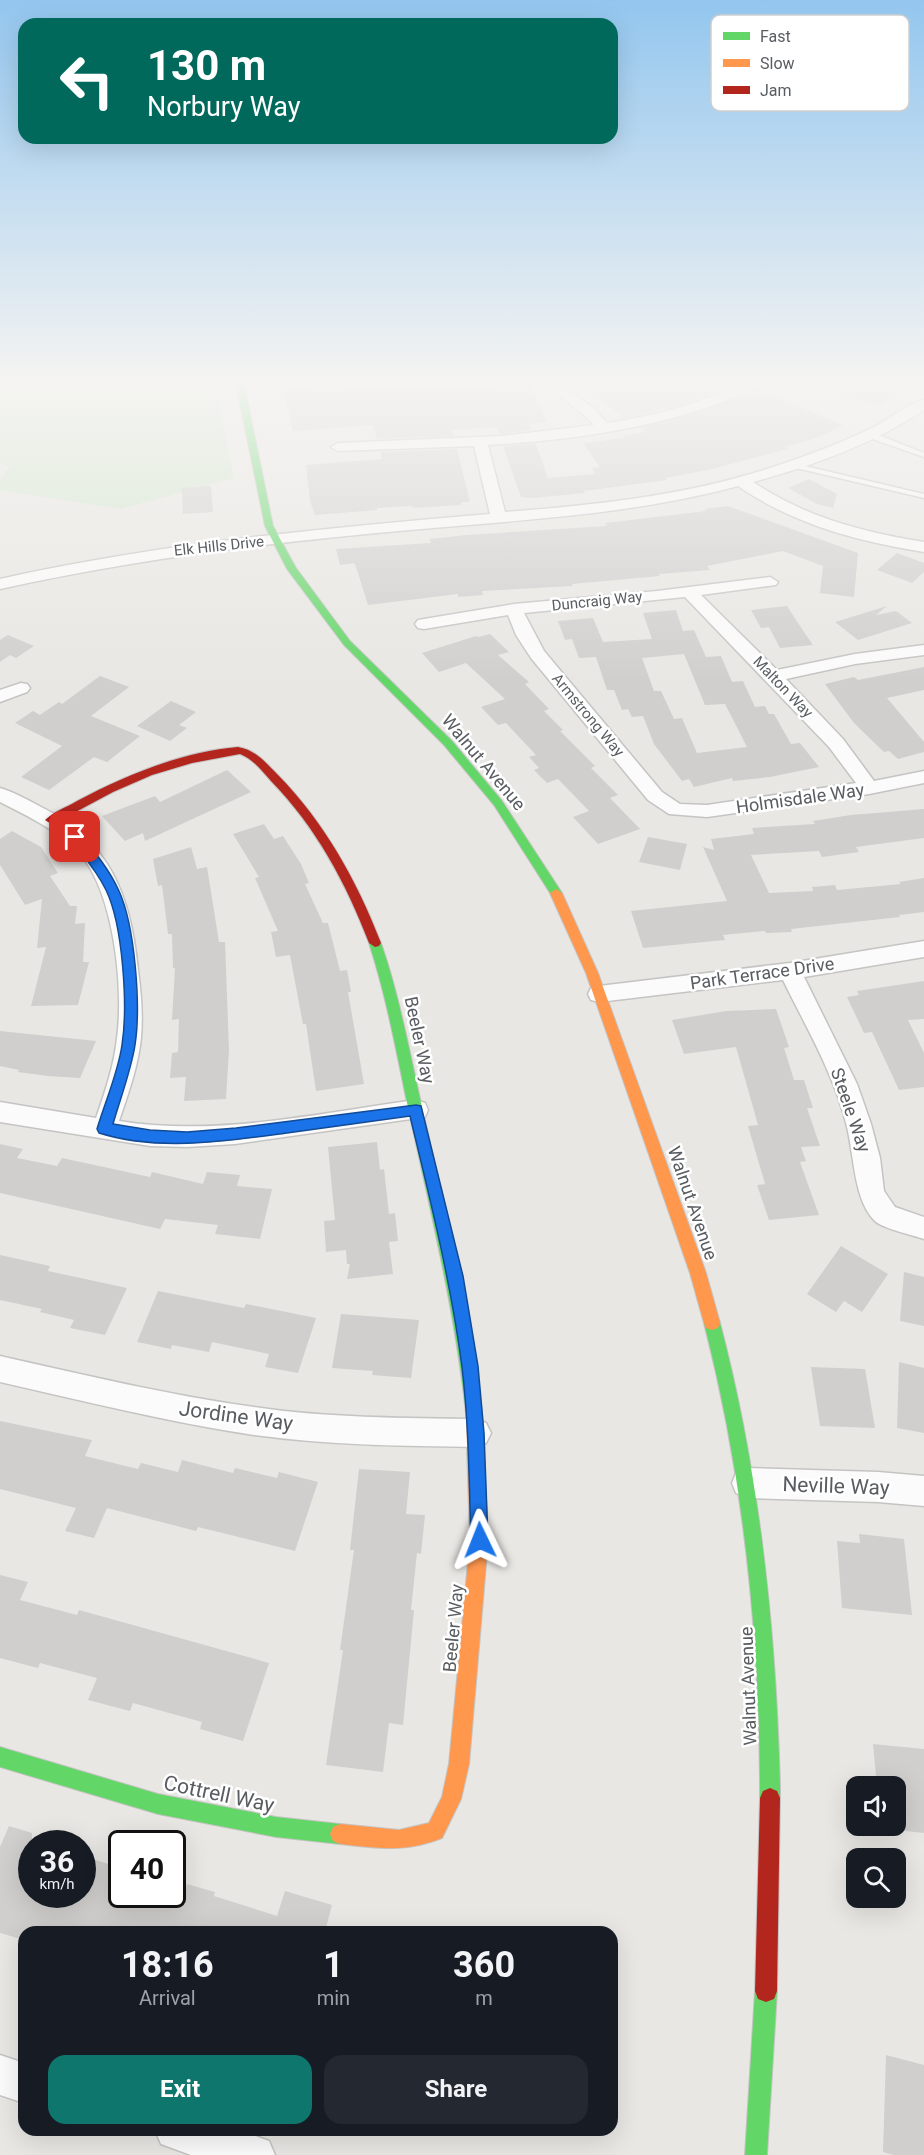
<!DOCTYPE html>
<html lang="en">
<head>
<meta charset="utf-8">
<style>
  :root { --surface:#171b24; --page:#242831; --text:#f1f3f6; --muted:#9ea1a6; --accent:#0f766e }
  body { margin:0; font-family:Roboto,sans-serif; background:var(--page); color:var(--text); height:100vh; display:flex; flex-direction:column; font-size:22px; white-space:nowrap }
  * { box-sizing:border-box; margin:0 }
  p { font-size:20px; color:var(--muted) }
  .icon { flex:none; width:33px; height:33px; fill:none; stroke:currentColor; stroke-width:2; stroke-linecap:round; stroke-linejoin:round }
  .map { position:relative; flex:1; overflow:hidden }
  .drawer { position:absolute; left:18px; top:1926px; width:600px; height:210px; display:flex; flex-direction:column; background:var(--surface); border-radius:18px; box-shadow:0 6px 24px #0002 }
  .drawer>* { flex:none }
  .hud { position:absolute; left:18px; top:18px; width:600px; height:126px; border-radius:18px; box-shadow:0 6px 24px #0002; background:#00695c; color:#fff; overflow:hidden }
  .fabs { position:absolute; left:846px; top:1776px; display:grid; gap:12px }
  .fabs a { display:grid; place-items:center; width:60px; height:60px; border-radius:12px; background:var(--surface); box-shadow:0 6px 24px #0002; font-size:30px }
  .speed { position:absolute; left:18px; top:1830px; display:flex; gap:12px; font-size:30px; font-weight:700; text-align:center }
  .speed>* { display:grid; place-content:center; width:78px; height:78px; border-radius:50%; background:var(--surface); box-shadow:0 6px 24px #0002; line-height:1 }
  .speed small { font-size:15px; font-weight:400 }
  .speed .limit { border:3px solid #111; border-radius:9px; background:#fff; color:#111 }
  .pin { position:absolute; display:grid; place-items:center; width:51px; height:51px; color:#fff; margin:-26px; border-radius:12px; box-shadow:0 3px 9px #0006 }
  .me { position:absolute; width:66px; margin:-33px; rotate:358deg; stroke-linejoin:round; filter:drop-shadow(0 0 4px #0008) }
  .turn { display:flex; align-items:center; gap:21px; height:126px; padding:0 30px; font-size:27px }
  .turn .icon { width:78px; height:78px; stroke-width:2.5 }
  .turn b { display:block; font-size:42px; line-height:51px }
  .eta { display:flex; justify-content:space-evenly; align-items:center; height:102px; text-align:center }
  .eta b { font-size:36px; font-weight:700; line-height:42px }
  .cta { display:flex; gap:12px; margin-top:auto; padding:12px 30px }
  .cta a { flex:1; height:69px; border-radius:18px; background:var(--accent); color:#fff; font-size:24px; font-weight:700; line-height:69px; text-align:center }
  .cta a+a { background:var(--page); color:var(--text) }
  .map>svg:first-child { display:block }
  .green { fill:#d2e6cd }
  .building { fill:#d1cfcd; fill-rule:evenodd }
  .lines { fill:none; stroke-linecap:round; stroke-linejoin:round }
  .lane-casing { stroke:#c4c4c3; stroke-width:3 }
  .street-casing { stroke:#c4c4c3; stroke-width:3 }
  .fast-casing { stroke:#c5c4c3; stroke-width:2 }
  .slow-casing { stroke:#c5c4c3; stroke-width:2 }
  .jam-casing { stroke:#c5c4c3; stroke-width:2 }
  .lane { fill:#fcfbfb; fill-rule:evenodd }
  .street { fill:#fcfbfb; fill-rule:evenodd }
  .fast { fill:#63d668; fill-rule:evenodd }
  .slow { fill:#ff974d; fill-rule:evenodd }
  .jam { fill:#b3261e; fill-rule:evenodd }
  .route { fill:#1a73e8; stroke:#114b97; stroke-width:1.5 }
  .labels { text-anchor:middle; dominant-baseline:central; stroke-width:5; stroke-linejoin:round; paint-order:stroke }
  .far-street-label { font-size:15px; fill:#595d61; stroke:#fff }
  .street-label { font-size:18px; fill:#595d61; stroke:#fff }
  .near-street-label { font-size:21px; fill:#595d61; stroke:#fff }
  .key { fill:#fff; stroke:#cdced0; stroke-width:1.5 }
  .key-label { font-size:16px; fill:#595d61 }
</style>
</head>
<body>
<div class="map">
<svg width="924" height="2155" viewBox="0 0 924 2155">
  <rect width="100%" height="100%" fill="#e9e7e3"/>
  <polygon class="green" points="0,379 213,379 234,478 121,509 0,490 0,480 10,466 0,464"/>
  <g class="building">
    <polygon points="572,379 717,379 732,386 685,403 625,418"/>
    <polygon points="808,379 912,379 899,389 902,390 879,406 808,383"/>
    <polygon points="530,383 547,422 529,424 531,430 499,434 497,427 452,430 453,436 377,439 373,425 293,431 283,386 342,385 343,389 367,387 383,388 384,390 446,389"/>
    <polygon points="750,394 762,398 769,394 843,425 819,437 785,447 787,449 708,470 665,478 667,480 584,491 585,493 533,498 521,497 503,446 536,444 548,478 595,474 592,468 600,467 583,443 625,438 623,436 646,432 640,428 680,418"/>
    <polygon points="457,449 470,502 461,502 461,505 413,508 412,506 377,508 377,510 315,515 310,501 306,465 382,459 380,452"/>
    <polygon points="809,479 837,494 833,508 817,504 788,488"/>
    <polygon points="211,486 213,512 183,514 182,488"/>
    <polygon points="728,506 858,553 854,597 820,593 823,566 783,551 707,566 710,570 659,574 660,576 572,584 573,586 482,591 483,595 458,597 458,594 368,605 356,567 354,563 340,565 336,549 431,543 430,539 466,535 607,526 605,523 706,511 705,509"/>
    <polygon points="897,553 924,563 924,572 912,583 877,570"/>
    <polygon points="787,606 804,632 813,645 780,648 769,627 761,628 751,610"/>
    <polygon points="887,606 876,615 896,611 912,623 858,640 835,622"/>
    <path d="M676,610L683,631L694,630L706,657L721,656L732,682L743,681L755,707L765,706L769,714H774L791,744L800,743L819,767L770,777L733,781L732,778L694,787L689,779L682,781L654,744L643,716L632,717L628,709L622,710L614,690H607L596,657L579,658L572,639L565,640L558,621L593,618L603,642L652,639L643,613ZM684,654L705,705L725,704L747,747L697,753L682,718L674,719L661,691H654L642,658Z"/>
    <polygon points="490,634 509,652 498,655 529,682 525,684 549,709 544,711 563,730 560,731 595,766 591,768 618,795 610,798 640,829 598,844 573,817 589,811 558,779 547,783 534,770 539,768 529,757 536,755 506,723 498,725 481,707 505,699 466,663 439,672 422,653 476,636 478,637"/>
    <polygon points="8,635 34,646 16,658 10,655 0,662 0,640"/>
    <polygon points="924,667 924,690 887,698 924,742 924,752 898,759 889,751 884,752 854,723 825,684 854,677 858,680"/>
    <polygon points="100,676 129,687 91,716 140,736 107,762 94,757 49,790 21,777 62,746 15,723 33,711 40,715 59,702 62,704"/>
    <polygon points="171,701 196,712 179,725 187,728 170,741 137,726"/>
    <polygon points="227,770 251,792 145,841 143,833 125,841 102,816 155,796 160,802"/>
    <polygon points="924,809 924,838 856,847 859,852 822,857 819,851 751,855 769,893 813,891 812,887 835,885 837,890 901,884 899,882 924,878 924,912 899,915 900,917 791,929 792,932 766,933 765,931 723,935 725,940 643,948 631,911 727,901 703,847 714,850 711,839 754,834 752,828 815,824 813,821 851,815"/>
    <polygon points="264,824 274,839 283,836 301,864 309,883 305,884 323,923 328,923 340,971 347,970 351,992 348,992 364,1084 316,1091 306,1024 303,1024 290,955 276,957 271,932 278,931 255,878 259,877 233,834"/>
    <polygon points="12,831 41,847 58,873 50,876 70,906 77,906 75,924 85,923 83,962 89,962 78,1005 31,1006 46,947 37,948 42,899 25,905 0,865 0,839"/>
    <polygon points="648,837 687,844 680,870 639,862"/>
    <polygon points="191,847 197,869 207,867 219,942 225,942 229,1050 226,1099 184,1101 186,1077 170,1078 172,1053 178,1052 179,1019 172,1020 175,968 173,968 172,934 168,934 162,885 158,886 153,859"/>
    <polygon points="924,981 924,1019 908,1020 924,1053 924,1087 899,1090 872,1032 864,1033 847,997 859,995 857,991"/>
    <polygon points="776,1009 789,1047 784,1048 794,1080 804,1080 813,1108 807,1108 820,1146 801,1147 806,1161 800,1162 819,1215 769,1220 757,1185 765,1184 748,1126 758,1125 736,1047 684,1054 672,1020 726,1011"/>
    <polygon points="0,1031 96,1041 80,1078 48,1076 18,1072 19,1070 0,1066"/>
    <polygon points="377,1142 380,1170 384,1169 389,1214 395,1213 398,1241 389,1242 393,1274 347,1279 350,1264 347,1264 346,1250 326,1252 324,1221 335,1220 328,1147"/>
    <polygon points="0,1144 23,1149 17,1158 57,1166 62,1158 150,1177 152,1172 203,1184 207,1172 240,1175 237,1186 272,1189 260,1239 215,1234 218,1225 165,1219 160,1229 0,1193"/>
    <polygon points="841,1246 888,1274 862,1312 844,1301 836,1312 807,1294"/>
    <polygon points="0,1255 50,1266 48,1271 127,1288 105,1335 70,1328 74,1320 40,1312 42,1309 0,1300"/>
    <polygon points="904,1272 924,1277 924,1326 900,1321"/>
    <polygon points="158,1291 244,1308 246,1304 316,1318 298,1373 265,1367 269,1354 212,1342 209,1352 172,1345 171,1349 137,1342"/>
    <polygon points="341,1314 419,1320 411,1378 372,1375 373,1371 332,1368"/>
    <polygon points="899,1362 924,1368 924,1433 897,1428"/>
    <polygon points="811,1367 865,1369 875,1428 820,1426"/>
    <polygon points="0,1421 92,1440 85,1456 138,1469 141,1463 178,1472 182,1460 233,1473 235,1468 277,1478 279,1472 318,1482 295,1551 198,1527 196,1531 107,1508 94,1538 65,1531 76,1508 0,1489"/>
    <polygon points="359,1469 410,1472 406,1514 425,1515 421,1554 417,1553 411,1610 414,1610 403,1725 389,1723 383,1772 326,1765 343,1650 340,1650 354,1550 350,1550"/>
    <polygon points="859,1534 904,1539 912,1615 842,1608 837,1541 860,1543"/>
    <polygon points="0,1575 28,1582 20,1600 77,1615 79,1610 269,1663 243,1741 200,1729 202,1722 133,1703 130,1711 88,1700 97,1678 40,1663 38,1668 0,1658"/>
    <polygon points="873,1744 924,1749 924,1833 896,1830 896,1786 877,1786"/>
    <polygon points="9,1826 32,1833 32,1894 82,1894 82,1856 122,1868 122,1894 184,1894 187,1884 215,1892 214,1896 277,1916 285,1891 332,1905 325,1932 24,1932 24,1940 0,1933 0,1847"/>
    <polygon points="886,2055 924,2065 924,2155 894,2155 883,2152"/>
  </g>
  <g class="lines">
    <g class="lane-casing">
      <g id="lane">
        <polygon points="867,433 873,433 924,453 924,457 867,437"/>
        <polygon points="792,463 924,494 924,498 792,467"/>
      </g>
    </g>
    <g class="street-casing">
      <g id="street">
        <path d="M538,379H554L593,408L607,423C642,418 678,409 711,397C735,388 745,379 773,379C765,387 750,391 740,395C661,428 573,440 488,445L505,512C594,505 685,496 770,468C806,456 842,443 876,426C891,418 908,404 924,400V410C873,444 812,466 753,482C805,517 862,532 924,542V552C857,541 795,525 738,486C631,515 519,520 410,530C272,542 135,559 0,589V579C162,543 326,528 490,514L474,446L338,451L331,447L338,443L501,436L594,425L583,414Z"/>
        <path d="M770,577L778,582L776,585L701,595L777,670L855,654L924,645V655L855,664L786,679L843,739L874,781L924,771V783L869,794L707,817L669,814L648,800L531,658L516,635L508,615L424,629L418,628L415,624L418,620L514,604L657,591ZM685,597L829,747L856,783L707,805L680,804L662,792L544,651L524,613Z"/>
        <polygon points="21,683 27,684 30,688 27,692 0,702 0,690"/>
        <path d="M0,788C14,792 28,800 41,807C110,841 131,896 138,970C141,992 143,1015 141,1038C138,1067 128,1094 119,1121C217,1137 319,1113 416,1100L425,1103L428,1110L425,1117L235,1144L187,1147L150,1146L0,1122V1102L96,1118C105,1092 114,1066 117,1038C124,988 114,893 80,854C58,830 29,817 0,802Z"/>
        <path d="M924,941V957L804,977L857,1084L871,1124L880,1158L884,1191L895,1207L924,1217V1239C913,1235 885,1229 876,1222C854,1203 854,1155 847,1127C835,1076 806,1027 783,980L599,1002L591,1000L588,994L591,988L599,986L790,963Z"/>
        <path d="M0,1356C84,1375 168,1395 254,1407C327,1418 402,1418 476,1419L486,1423L491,1433L486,1443L476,1447C402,1446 327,1445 254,1435C168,1422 84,1401 0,1382Z"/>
        <polygon points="747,1468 878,1472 924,1476 924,1506 878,1502 747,1498 736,1493 732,1483 736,1473"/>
        <polygon points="0,2055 24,2063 24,2103 0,2095"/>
        <polygon points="155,2130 239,2130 269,2141 275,2155 191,2155 161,2144"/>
      </g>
    </g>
    <g class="fast-casing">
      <g id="fast">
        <polygon points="235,379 243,379 273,526 296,568 350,641 452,741 502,801 562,893 560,896 552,896 494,805 444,745 344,645 287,569 265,526"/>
        <path d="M375,939L381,943C400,998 410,1055 423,1112C445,1212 471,1311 482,1413L480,1418L474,1421L468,1418L466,1413C455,1311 431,1212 409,1112C397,1055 387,998 369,943Z"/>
        <path d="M712,1316L718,1318L720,1323C760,1475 776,1630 780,1787V1798L777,1805L770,1808L763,1805L760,1798C760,1638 744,1478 704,1323L706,1318Z"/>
        <polygon points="0,1747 158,1794 276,1817 340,1824 347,1827 350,1834 347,1841 340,1844 276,1837 158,1814 0,1767"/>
        <polygon points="766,1980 774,1983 777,1991 767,2155 745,2155 755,1991 758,1983"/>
      </g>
    </g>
    <g class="slow-casing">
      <g id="slow">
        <polygon points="556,889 562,893 598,973 706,1273 720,1323 718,1328 712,1330 706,1328 704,1323 690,1273 586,973 550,893"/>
        <path d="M474,1405L480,1408L482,1413L488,1541L469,1764L461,1799L442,1838C405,1853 378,1848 340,1844L333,1841L330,1834L333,1827L340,1824L399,1830L429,1823L442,1797L449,1764L470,1541L466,1413L468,1408Z"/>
      </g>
    </g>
    <g class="jam-casing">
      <g id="jam">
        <path d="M238,747C256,750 266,763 278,775C325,823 357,881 381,943L379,946L375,947L369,943C346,883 316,827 271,781C262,771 253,759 240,754L192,763L152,775L113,792L55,823L51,824L45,820C53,812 67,807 77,801C124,776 184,751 238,747Z"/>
        <polygon points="770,1788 777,1791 780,1798 777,1991 774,1999 766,2002 758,1999 755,1991 760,1798 763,1791"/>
      </g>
    </g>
    <use href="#lane" class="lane"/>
    <use href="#street" class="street"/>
    <use href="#fast" class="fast"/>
    <use href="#slow" class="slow"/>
    <use href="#jam" class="jam"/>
  </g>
  <linearGradient id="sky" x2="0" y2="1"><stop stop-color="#93c6ee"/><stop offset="0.56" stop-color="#f5f4f2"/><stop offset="1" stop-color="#f5f4f2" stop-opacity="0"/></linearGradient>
  <rect width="924" height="681" fill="url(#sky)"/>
  <path class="route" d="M75,833L79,834C95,852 109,869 119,891C135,926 141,1006 135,1045C131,1071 120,1099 113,1124L150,1130L187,1132L236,1128L416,1105L421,1106L463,1276L478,1366L484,1433L488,1540L486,1547L480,1549L473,1547L471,1540C469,1483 469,1425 462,1367C451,1282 430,1199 410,1116C369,1122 328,1127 287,1133C227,1141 159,1152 99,1133L97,1129C105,1102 118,1073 122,1045C128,1006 123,925 106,890C96,869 82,855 69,837Z"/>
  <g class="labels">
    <g class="far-street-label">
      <text transform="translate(219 546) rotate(-6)">Elk Hills Drive</text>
      <text transform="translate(597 601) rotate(-6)">Duncraig Way</text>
      <text transform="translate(783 687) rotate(46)">Malton Way</text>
      <text transform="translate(588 715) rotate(50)">Armstrong Way</text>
    </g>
    <g class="street-label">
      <text transform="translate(484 762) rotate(50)">Walnut Avenue</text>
      <text transform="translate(800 798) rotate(-8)">Holmisdale Way</text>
      <text transform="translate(762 973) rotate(-8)">Park Terrace Drive</text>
      <text transform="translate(420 1040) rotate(78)">Beeler Way</text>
      <text transform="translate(851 1110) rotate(71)">Steele Way</text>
      <text transform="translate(693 1203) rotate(71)">Walnut Avenue</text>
      <text transform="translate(453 1628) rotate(-85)">Beeler Way</text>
      <text transform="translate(748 1686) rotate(-92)">Walnut Avenue</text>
    </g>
    <g class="near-street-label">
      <text transform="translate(236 1416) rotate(8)">Jordine Way</text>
      <text transform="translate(836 1486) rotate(2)">Neville Way</text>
      <text transform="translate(219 1794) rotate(12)">Cottrell Way</text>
    </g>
  </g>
  <rect x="711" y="15" width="198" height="96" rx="9" class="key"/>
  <rect x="723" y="32" width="27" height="8" fill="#63d668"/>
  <rect x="723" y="59" width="27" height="8" fill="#ff974d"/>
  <rect x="723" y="86" width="27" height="8" fill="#b3261e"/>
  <g class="key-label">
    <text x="760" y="42">Fast</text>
    <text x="760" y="69">Slow</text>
    <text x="760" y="96">Jam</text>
  </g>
</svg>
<div class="fabs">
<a><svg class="icon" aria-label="sound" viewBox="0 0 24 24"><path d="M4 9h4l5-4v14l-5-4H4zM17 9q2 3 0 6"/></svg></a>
<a><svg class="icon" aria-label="search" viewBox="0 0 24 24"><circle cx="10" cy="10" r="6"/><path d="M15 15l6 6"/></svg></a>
</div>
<div class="speed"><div>36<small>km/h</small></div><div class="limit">40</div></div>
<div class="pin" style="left:75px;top:837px;background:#d93025"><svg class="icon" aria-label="arrive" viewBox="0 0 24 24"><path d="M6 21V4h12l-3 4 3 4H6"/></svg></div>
<svg class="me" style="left:480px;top:1540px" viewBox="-20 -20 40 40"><path d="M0-17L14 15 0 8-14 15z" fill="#1a73e8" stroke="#fff" stroke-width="4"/></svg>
<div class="hud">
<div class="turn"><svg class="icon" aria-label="left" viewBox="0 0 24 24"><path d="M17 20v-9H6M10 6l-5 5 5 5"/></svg><div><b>130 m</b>Norbury Way</div></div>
</div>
<section class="drawer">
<div class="eta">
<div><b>18:16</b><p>Arrival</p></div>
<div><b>1</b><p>min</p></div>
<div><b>360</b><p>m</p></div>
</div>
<div class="cta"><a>Exit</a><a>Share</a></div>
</section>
</div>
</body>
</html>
